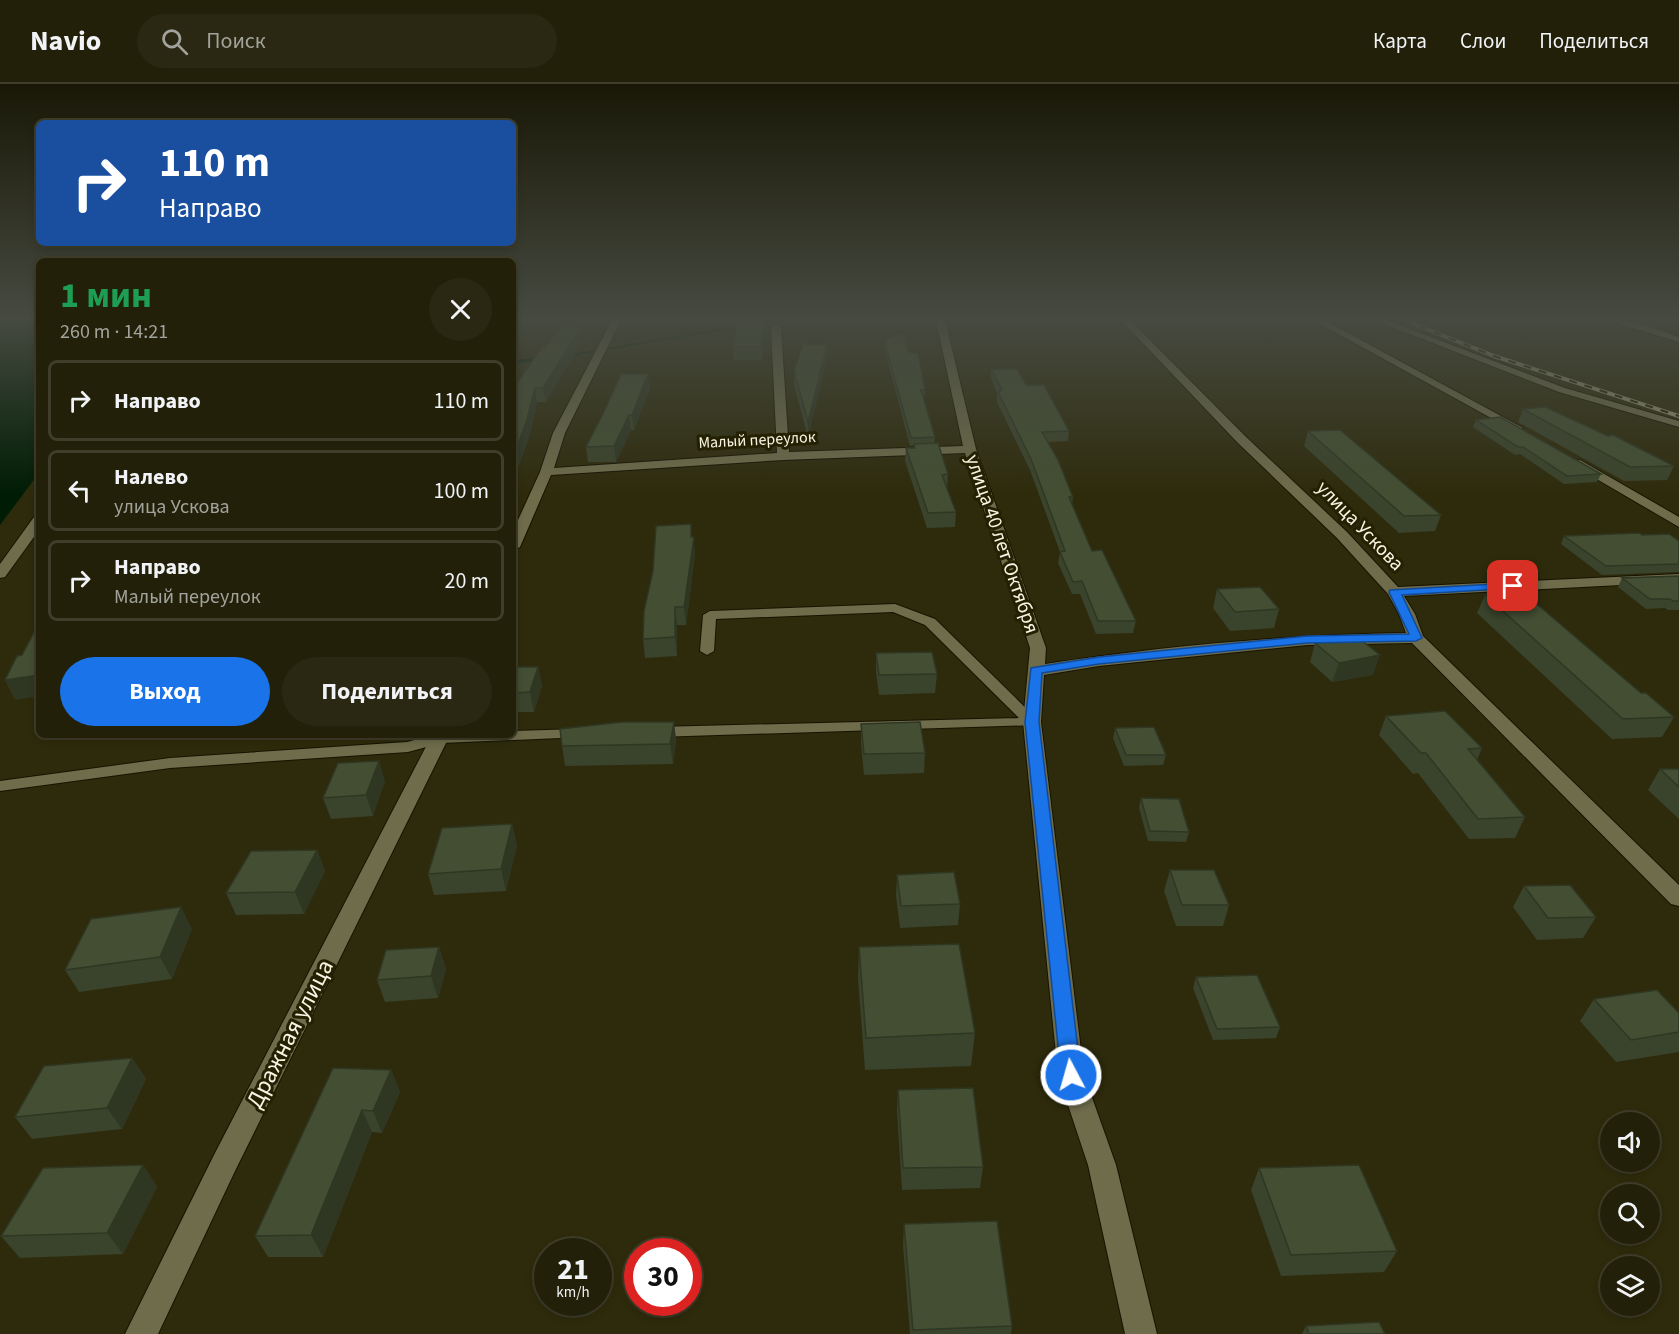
<!DOCTYPE html>
<html lang="ru">
<head>
<meta charset="utf-8">
<style>
  :root { --surface:#222009; --page:#2a2812; --text:#f1f3f6; --muted:#a2a39c; --line:#3f3e2a; --accent:#1a73e8 }
  body { margin:0; font-family:"Source Sans 3",sans-serif; background:var(--page); color:var(--text); height:100vh; display:flex; flex-direction:column; font-size:22px; white-space:nowrap }
  * { box-sizing:border-box; margin:0 }
  p { font-size:20px; color:var(--muted) }
  .icon { flex:none; width:33px; height:33px; fill:none; stroke:currentColor; stroke-width:2; stroke-linecap:round; stroke-linejoin:round }
  .map { position:relative; flex:1; overflow:hidden }
  .panel { position:absolute; left:36px; top:174px; width:480px; height:480px; display:flex; flex-direction:column; background:var(--surface); border-radius:9px; box-shadow:0 3px 9px #0003,0 0 0 2px var(--line) }
  .panel>* { flex:none }
  .banner { position:absolute; left:36px; top:36px; width:480px; height:126px; border-radius:9px; box-shadow:0 3px 9px #0003,0 0 0 2px var(--line); background:#1a4fa0; color:#fff; overflow:hidden }
  .buttons { position:absolute; left:1600px; top:1028px; display:grid; gap:12px }
  .buttons a { display:grid; place-items:center; width:60px; height:60px; border-radius:50%; background:var(--surface); box-shadow:0 3px 9px #0003,0 0 0 2px var(--line); font-size:30px }
  .speed { position:absolute; left:534px; top:1154px; display:flex; gap:12px; font-size:30px; font-weight:700; text-align:center }
  .speed>* { display:grid; place-content:center; width:78px; height:78px; border-radius:50%; background:var(--surface); box-shadow:0 3px 9px #0003,0 0 0 2px var(--line); line-height:1 }
  .speed small { font-size:15px; font-weight:400 }
  .speed .limit { border:9px solid #d22; background:#fff; color:#111 }
  .pin { position:absolute; display:grid; place-items:center; width:51px; height:51px; color:#fff; margin:-26px; border-radius:12px; box-shadow:0 3px 9px #0006 }
  .me { position:absolute; width:66px; margin:-33px; rotate:354deg; stroke-linejoin:round; filter:drop-shadow(0 0 4px #0008) }
  .turn { display:flex; align-items:center; gap:21px; height:126px; padding:0 24px; font-size:27px }
  .turn .icon { width:78px; height:78px; stroke-width:2.5 }
  .turn b { display:block; font-size:42px; line-height:51px }
  .round { display:grid; place-items:center; flex:none; width:63px; height:63px; border-radius:32px; background:var(--page) }
  .summary { display:flex; align-items:center; justify-content:space-between; height:102px; padding:0 24px }
  h1 { font-size:36px; font-weight:700; line-height:45px; color:#1e9e55 }
  .action { display:flex; gap:12px; margin-top:auto; padding:12px 24px }
  .action a { flex:1; height:69px; border-radius:36px; background:var(--accent); color:#fff; font-size:24px; font-weight:700; line-height:69px; text-align:center }
  .action a+a { background:var(--page); color:var(--text) }
  ul { padding:0; list-style:none }
  li { display:flex; align-items:center; gap:18px; height:81px; margin:0 12px 9px; padding:0 12px; border:3px solid var(--line); border-radius:9px }
  li div { flex:1 }
  li b { display:block; font-size:22px }
  li em { font-style:normal }
  header { display:flex; align-items:center; gap:36px; box-sizing:border-box; height:84px; padding:0 30px; background:var(--surface); border-bottom:2px solid var(--line) }
  header strong { font-size:28px }
  nav { display:flex; gap:33px; margin-inline-start:auto; font-size:21px }
  .search { width:420px; height:54px; background:var(--page); display:flex; align-items:center; gap:15px; box-sizing:border-box; padding:0 21px; border-radius:33px; color:var(--muted); font-size:22px }
  .map>svg:first-child { display:block }
  .water { fill:#001c04 }
  .lines { fill:none; stroke-linecap:round; stroke-linejoin:round }
  .stream { fill:#001c04; fill-rule:evenodd }
  .lane-casing { stroke:#171300; stroke-width:2 }
  .street-casing { stroke:#171300; stroke-width:2 }
  .lane { fill:#6e6c4b; fill-rule:evenodd }
  .street { fill:#6e6c4b; fill-rule:evenodd }
  .rail-casing { stroke:#94927a; stroke-width:4 }
  .rail { stroke:#242103; stroke-width:2; stroke-dasharray:8; stroke-linecap:butt }
  .wall { fill:#3a432b }
  .shaded-wall { fill:#2f3723 }
  .building { fill:#434e32; stroke:#2f3723; stroke-width:1.5 }
  .route { fill:#1a73e8; stroke:#114b97; stroke-width:1.5 }
  .labels { text-anchor:middle; dominant-baseline:central; stroke-width:6; stroke-linejoin:round; paint-order:stroke }
  .far-street-label { font-size:16px; fill:#f6f5e3; stroke:#242103 }
  .street-label { font-size:20px; fill:#f6f5e3; stroke:#242103 }
  .near-street-label { font-size:24px; fill:#f6f5e3; stroke:#242103 }
</style>
</head>
<body>
<header>
<strong>Navio</strong>
<div class="search"><svg class="icon" aria-label="search" viewBox="0 0 24 24"><circle cx="10" cy="10" r="6"/><path d="M15 15l6 6"/></svg>Поиск</div>
<nav><a>Карта</a><a>Слои</a><a>Поделиться</a></nav>
</header>
<div class="map">
<svg width="1679" height="1250" viewBox="0 0 1679 1250">
  <rect width="100%" height="100%" fill="#2e2b0c"/>
  <polygon class="water" points="0,236 39,236 39,389 0,441"/>
  <g class="lines">
    <g class="stream">
      <polygon points="770,236 782,236 564,273 562,272"/>
      <polygon points="544,273 546,274 546,275 513,280 513,276"/>
    </g>
    <g class="lane-casing">
      <g id="lane">
        <polygon points="1374,236 1386,236 1565,304 1679,337 1679,343 1559,308"/>
        <path d="M1607,236C1633,236 1656,245 1679,253V258Z"/>
        <polygon points="895,520 935,535 1037,635 1040,638 1037,641 657,653 649,648 657,643 1019,634 925,541 893,528 716,535 714,567 707,571 700,567 703,531 710,527"/>
        <polygon points="579,645 584,647 587,650 584,653 441,659 408,668 170,684 0,707 0,697 170,674 407,658 433,651 513,651 513,647"/>
      </g>
    </g>
    <g class="street-casing">
      <g id="street">
        <path d="M612,236H621L565,349L554,384L777,369L771,244L776,241L781,244L789,368L963,362L936,236H945L976,365L1046,564L1045,580C1165,562 1285,551 1406,549L1399,530L1388,510L1337,454L1237,358L1121,236H1130L1245,352L1347,448L1398,503L1679,490V498L1404,512L1415,530L1423,552L1679,801V822L1671,820L1412,559L1307,561L1099,582L1044,591L1041,638L1084,991L1116,1081L1157,1250H1125L1088,1081L1058,991L1023,638L1030,564L965,369L783,376L551,391L520,463L513,467V447L540,388L553,349Z"/>
        <polygon points="1313,236 1324,236 1523,344 1517,347 1513,346"/>
        <polygon points="1580,376 1679,433 1679,443 1576,383 1574,380 1576,377"/>
        <polygon points="39,432 39,446 5,493 0,494 0,480 34,433"/>
        <polygon points="432,651 450,651 235,1087 158,1250 125,1250 215,1069"/>
      </g>
    </g>
    <use href="#lane" class="lane"/>
    <use href="#street" class="street"/>
    <g class="rail-casing">
      <polyline id="rail" points="1404,236 1494,272 1679,332"/>
    </g>
    <use href="#rail" class="rail"/>
  </g>
  <g class="wall">
    <polygon points="765,236 762,276 734,276 733,263"/>
    <polygon points="1662,236 1679,236 1679,242"/>
    <polygon points="580,245 582,257 546,318 537,318 530,350 519,381 513,381 513,305 545,264"/>
    <polygon points="884,256 909,268 925,306 924,313 923,313 935,353 934,359 948,390 947,405 956,428 955,443 927,444 905,377 906,364 914,364 914,361 910,362 884,263"/>
    <polygon points="827,274 808,353 794,301 794,287"/>
    <polygon points="991,285 1026,301 1069,347 1068,357 1048,358 1073,413 1072,421 1092,467 1136,537 1133,549 1096,550 1080,510 1072,510 1058,479 1060,468 1030,386 997,318 997,309 991,294"/>
    <polygon points="650,304 634,346 631,346 616,378 588,378 586,363"/>
    <polygon points="1523,325 1674,382 1667,396 1624,397 1518,338"/>
    <polygon points="1476,336 1601,390 1597,398 1564,400 1520,370 1515,371 1473,343"/>
    <polygon points="1308,347 1441,431 1435,447 1399,449 1304,362"/>
    <polygon points="691,440 692,453 695,470 686,541 677,541 677,572 645,574 643,555"/>
    <polygon points="1642,451 1679,457 1679,488 1602,491 1561,460 1564,452"/>
    <polygon points="1679,492 1679,526 1668,526 1665,524 1646,525 1618,503 1622,494"/>
    <polygon points="1217,505 1279,525 1274,544 1230,547 1213,524"/>
    <polygon points="1485,511 1641,609 1674,633 1662,653 1612,655 1477,529"/>
    <polygon points="1315,559 1373,591 1332,598 1310,578"/>
    <polygon points="876,569 937,590 935,609 879,611 876,588"/>
    <polygon points="513,583 538,583 542,602 534,628 513,628"/>
    <polygon points="1386,632 1482,664 1477,676 1525,733 1515,754 1469,755 1418,689 1413,690 1379,651"/>
    <polygon points="674,638 676,657 673,680 565,682 562,662"/>
    <polygon points="861,640 925,669 924,689 864,691 861,660"/>
    <polygon points="1115,644 1166,671 1163,681 1124,682 1113,654"/>
    <polygon points="1660,685 1679,685 1679,735 1648,706"/>
    <polygon points="385,697 373,732 331,735 323,714"/>
    <polygon points="1141,714 1189,748 1186,758 1148,757 1139,724"/>
    <polygon points="512,740 517,761 506,807 434,811 428,790"/>
    <polygon points="317,766 325,787 304,830 236,831 226,809"/>
    <polygon points="1170,786 1229,821 1223,842 1176,842 1164,807"/>
    <polygon points="897,791 960,820 958,841 900,844 896,812"/>
    <polygon points="1524,802 1596,833 1583,854 1537,856 1513,823"/>
    <polygon points="192,845 172,895 79,908 65,886"/>
    <polygon points="439,863 446,885 438,914 385,918 377,896"/>
    <polygon points="859,863 975,949 971,982 865,986 858,895"/>
    <polygon points="1196,893 1280,943 1276,954 1213,956 1193,904"/>
    <polygon points="1594,915 1679,929 1679,968 1616,978 1580,937"/>
    <polygon points="132,974 146,995 122,1045 32,1055 15,1033"/>
    <polygon points="391,986 400,1008 382,1049 372,1048 323,1173 268,1173 255,1152"/>
    <polygon points="898,1006 983,1083 980,1104 902,1106 897,1027"/>
    <polygon points="143,1081 157,1103 123,1170 20,1174 1,1152"/>
    <polygon points="1259,1084 1397,1167 1384,1188 1281,1192 1251,1106"/>
    <polygon points="904,1140 1012,1242 1011,1250 910,1250 903,1161"/>
    <polygon points="1306,1242 1385,1250 1302,1250"/>
  </g>
  <g class="shaded-wall">
    <polygon points="764,236 765,236 762,276 761,263"/>
    <polygon points="580,245 582,257 546,318 543,304"/>
    <polygon points="827,261 827,274 808,353 808,338"/>
    <polygon points="648,290 650,304 634,346 632,331"/>
    <polygon points="535,304 537,318 530,350 519,381 516,366"/>
    <polygon points="629,331 631,346 616,378 614,362"/>
    <polygon points="691,440 692,457 694,453 695,470 686,541 684,523 691,453"/>
    <polygon points="675,523 677,541 677,572 675,553"/>
    <polygon points="1380,571 1373,591 1332,598 1339,579"/>
    <polygon points="538,583 542,602 534,628 530,608"/>
    <polygon points="39,591 39,612 15,616 5,596"/>
    <polygon points="674,638 676,657 673,680 670,660"/>
    <polygon points="379,677 385,697 373,732 366,711"/>
    <polygon points="512,740 517,761 506,807 501,785"/>
    <polygon points="317,766 325,787 304,830 295,808"/>
    <polygon points="181,823 192,845 172,895 160,873"/>
    <polygon points="439,863 446,885 438,914 431,892"/>
    <polygon points="132,974 146,995 122,1045 107,1024"/>
    <polygon points="391,986 400,1008 382,1049 373,1027"/>
    <polygon points="362,1026 372,1048 323,1173 311,1151"/>
    <polygon points="143,1081 157,1103 123,1170 107,1149"/>
  </g>
  <g class="building">
    <polygon points="566,236 580,245 543,304 535,304 527,335 516,366 513,366 513,305 543,262 545,264"/>
    <polygon points="738,236 764,236 761,263 733,263"/>
    <polygon points="903,250 909,268 918,269 925,306 921,306 935,353 911,354 884,256"/>
    <polygon points="803,260 827,261 808,338 794,287"/>
    <polygon points="991,285 1017,285 1026,301 1044,301 1069,347 1042,348 1058,376 1073,413 1069,413 1092,467 1102,466 1136,537 1098,537 1082,497 1073,498 1060,468 1065,467 1031,375 998,308 1002,306"/>
    <polygon points="621,290 648,290 632,331 629,331 614,362 586,363 603,330"/>
    <polygon points="1545,323 1608,352 1613,351 1674,382 1630,383 1523,325"/>
    <polygon points="1500,333 1601,390 1567,392 1523,363 1518,363 1476,336"/>
    <polygon points="1340,346 1441,431 1404,432 1308,347"/>
    <polygon points="938,359 948,390 942,391 956,428 928,429 906,364 915,364 914,360"/>
    <polygon points="691,440 691,453 694,453 684,523 675,523 675,553 643,555 644,527 653,487 656,442"/>
    <polygon points="1639,449 1642,451 1669,450 1679,457 1679,480 1606,482 1564,452"/>
    <polygon points="1679,492 1679,517 1673,517 1670,515 1650,515 1622,494"/>
    <polygon points="1260,503 1279,525 1235,528 1217,505"/>
    <polygon points="1524,509 1641,609 1646,609 1674,633 1623,635 1485,511"/>
    <polygon points="39,539 39,591 5,596 17,572 22,571"/>
    <polygon points="1356,552 1380,571 1339,579 1315,559"/>
    <polygon points="932,568 937,590 879,591 876,569"/>
    <polygon points="513,583 538,583 530,608 513,609"/>
    <polygon points="1445,627 1482,664 1468,665 1525,733 1478,735 1426,669 1421,669 1386,632"/>
    <polygon points="622,638 674,638 670,660 562,662 560,645"/>
    <polygon points="920,638 925,669 864,670 861,640"/>
    <polygon points="1154,643 1166,671 1126,671 1115,644"/>
    <polygon points="379,677 366,711 323,714 338,679"/>
    <polygon points="1660,685 1679,685 1679,703"/>
    <polygon points="1141,714 1179,715 1189,748 1150,747"/>
    <polygon points="512,740 501,785 428,790 442,744"/>
    <polygon points="317,766 295,808 226,809 251,767"/>
    <polygon points="1170,786 1214,786 1229,821 1182,821"/>
    <polygon points="954,788 960,820 901,822 897,791"/>
    <polygon points="1570,801 1596,833 1548,834 1524,802"/>
    <polygon points="181,823 160,873 65,886 91,835"/>
    <polygon points="959,860 975,949 866,954 859,863"/>
    <polygon points="439,863 431,892 377,896 386,866"/>
    <polygon points="1257,891 1280,943 1217,945 1196,893"/>
    <polygon points="1657,906 1679,929 1679,948 1631,956 1594,915"/>
    <polygon points="132,974 107,1024 15,1033 44,982"/>
    <polygon points="333,984 391,986 373,1027 362,1026 311,1151 255,1152"/>
    <polygon points="973,1004 983,1083 903,1084 898,1006"/>
    <polygon points="143,1081 107,1149 1,1152 43,1084"/>
    <polygon points="1359,1081 1397,1167 1291,1171 1259,1084"/>
    <polygon points="997,1137 1012,1242 913,1246 904,1140"/>
    <polygon points="1379,1238 1385,1250 1309,1250 1306,1242"/>
  </g>
  <linearGradient id="sky" x2="0" y2="1"><stop stop-color="#191807"/><stop offset="0.57" stop-color="#464a40"/><stop offset="1" stop-color="#464a40" stop-opacity="0"/></linearGradient>
  <rect width="1679" height="411" fill="url(#sky)"/>
  <polygon class="route" points="1513,499 1519,502 1517,504 1402,511 1422,554 1416,557 1307,559 1099,580 1042,589 1039,638 1081,991 1078,997 1071,999 1063,997 1061,991 1025,638 1031,584 1099,573 1307,552 1409,550 1389,508 1390,506"/>
  <g class="labels">
    <g class="far-street-label">
      <text transform="translate(757 356) rotate(-3)">Малый переулок</text>
    </g>
    <g class="street-label">
      <text transform="translate(1360 442) rotate(46)">улица Ускова</text>
      <text transform="translate(1002 460) rotate(71)">улица 40 лет Октября</text>
    </g>
    <g class="near-street-label">
      <text transform="translate(290 950) rotate(-63)">Дражная улица</text>
    </g>
  </g>
</svg>
<div class="buttons">
<a><svg class="icon" aria-label="sound" viewBox="0 0 24 24"><path d="M4 9h4l5-4v14l-5-4H4zM17 9q2 3 0 6"/></svg></a>
<a><svg class="icon" aria-label="search" viewBox="0 0 24 24"><circle cx="10" cy="10" r="6"/><path d="M15 15l6 6"/></svg></a>
<a><svg class="icon" aria-label="layers" viewBox="0 0 24 24"><path d="M12 4l9 5-9 5-9-5zM3 14l9 5 9-5"/></svg></a>
</div>
<div class="speed"><div>21<small>km/h</small></div><div class="limit">30</div></div>
<div class="pin" style="left:1513px;top:502px;background:#d93025"><svg class="icon" aria-label="arrive" viewBox="0 0 24 24"><path d="M6 21V4h12l-3 4 3 4H6"/></svg></div>
<svg class="me" style="left:1071px;top:991px" viewBox="-20 -20 40 40"><circle r="17" fill="#1a73e8" stroke="#fff" stroke-width="3"/><path d="M0-11L8 9 0 5-8 9z" fill="#fff"/></svg>
<div class="banner">
<div class="turn"><svg class="icon" aria-label="right" viewBox="0 0 24 24"><path d="M7 20v-9h11M14 6l5 5-5 5"/></svg><div><b>110 m</b>Направо</div></div>
</div>
<section class="panel">
<div class="summary"><div><h1>1 мин</h1><p>260 m · 14:21</p></div><a class="round"><svg class="icon" aria-label="close" viewBox="0 0 24 24"><path d="M6 6l12 12M18 6L6 18"/></svg></a></div>
<ul>
<li><svg class="icon" aria-label="right" viewBox="0 0 24 24"><path d="M7 20v-9h11M14 6l5 5-5 5"/></svg><div><b>Направо</b></div><em>110 m</em></li>
<li><svg class="icon" aria-label="left" viewBox="0 0 24 24"><path d="M17 20v-9H6M10 6l-5 5 5 5"/></svg><div><b>Налево</b><p>улица Ускова</p></div><em>100 m</em></li>
<li><svg class="icon" aria-label="right" viewBox="0 0 24 24"><path d="M7 20v-9h11M14 6l5 5-5 5"/></svg><div><b>Направо</b><p>Малый переулок</p></div><em>20 m</em></li>
</ul>
<div class="action"><a>Выход</a><a>Поделиться</a></div>
</section>
</div>
</body>
</html>
